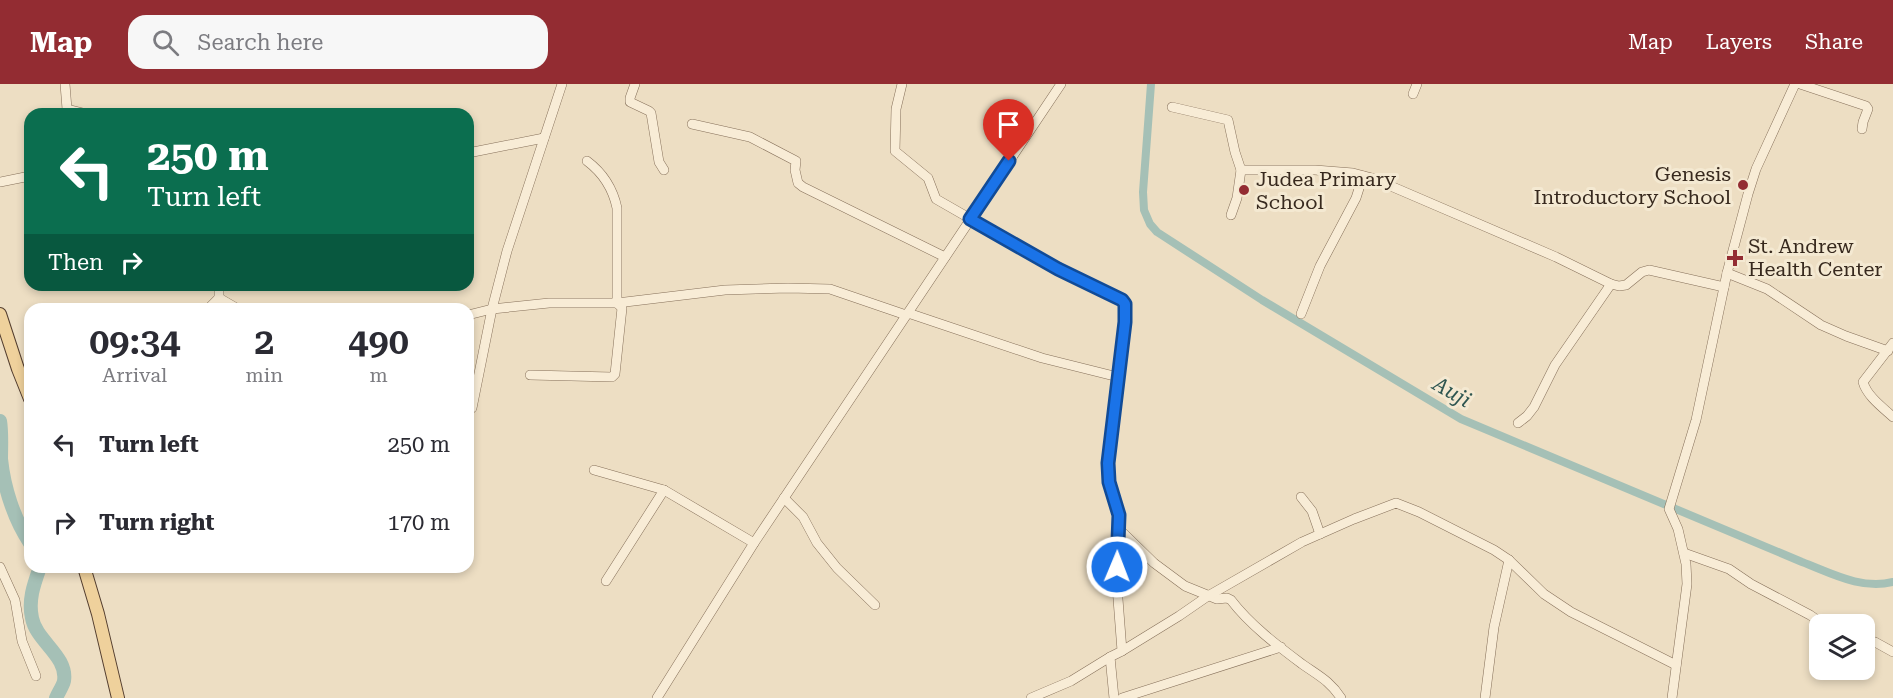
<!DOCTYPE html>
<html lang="en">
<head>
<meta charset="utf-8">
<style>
  :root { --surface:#fff; --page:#f7f7f7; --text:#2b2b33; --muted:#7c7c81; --accent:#932c32 }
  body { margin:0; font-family:"Roboto Serif",serif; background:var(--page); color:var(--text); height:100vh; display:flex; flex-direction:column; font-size:22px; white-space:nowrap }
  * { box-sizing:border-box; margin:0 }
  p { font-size:20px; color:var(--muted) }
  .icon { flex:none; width:33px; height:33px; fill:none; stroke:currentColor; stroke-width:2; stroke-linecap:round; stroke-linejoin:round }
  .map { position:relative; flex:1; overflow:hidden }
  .details { position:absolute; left:24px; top:219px; width:450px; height:270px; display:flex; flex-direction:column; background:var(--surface); border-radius:18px; box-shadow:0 3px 9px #0003 }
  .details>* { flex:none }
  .guide { position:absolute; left:24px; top:24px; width:450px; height:183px; border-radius:18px; box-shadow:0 3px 9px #0003; background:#0b6e4f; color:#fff; overflow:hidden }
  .fabs { position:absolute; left:1809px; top:530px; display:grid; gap:12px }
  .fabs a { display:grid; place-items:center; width:66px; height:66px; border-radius:12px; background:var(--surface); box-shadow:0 3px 9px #0003; font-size:30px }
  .pin { position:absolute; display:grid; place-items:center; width:51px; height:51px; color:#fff; margin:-62px -26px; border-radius:50% 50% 50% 0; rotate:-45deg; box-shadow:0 0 6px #0007 }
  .pin .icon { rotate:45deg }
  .me { position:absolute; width:66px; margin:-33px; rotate:1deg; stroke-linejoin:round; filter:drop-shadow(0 0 4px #0008) }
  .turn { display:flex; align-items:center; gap:21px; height:126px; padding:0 24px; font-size:27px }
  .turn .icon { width:78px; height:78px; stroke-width:2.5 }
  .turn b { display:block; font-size:42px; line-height:51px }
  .then { display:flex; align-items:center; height:57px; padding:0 24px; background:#0003; gap:12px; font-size:22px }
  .eta { display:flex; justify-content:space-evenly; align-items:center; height:102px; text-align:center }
  .eta b { font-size:36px; font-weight:600; line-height:42px }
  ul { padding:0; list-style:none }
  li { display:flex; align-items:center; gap:18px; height:78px; padding:0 24px }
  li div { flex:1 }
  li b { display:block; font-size:22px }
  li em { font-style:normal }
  header { display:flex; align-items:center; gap:36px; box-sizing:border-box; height:84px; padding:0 30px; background:var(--accent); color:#fff }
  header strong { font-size:28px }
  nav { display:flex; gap:33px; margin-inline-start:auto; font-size:21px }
  .search { width:420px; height:54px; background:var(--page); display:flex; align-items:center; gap:15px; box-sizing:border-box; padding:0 21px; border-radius:18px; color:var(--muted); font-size:22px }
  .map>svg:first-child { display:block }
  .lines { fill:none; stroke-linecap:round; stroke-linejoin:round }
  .canal { stroke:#a5c0b6; stroke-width:8 }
  .river { stroke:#a5c0b6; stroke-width:14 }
  .minor-casing { stroke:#86705a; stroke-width:10 }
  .major-casing { stroke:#543e2f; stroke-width:14 }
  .minor { stroke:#f8ecd6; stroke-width:9 }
  .major { stroke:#efd19c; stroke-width:12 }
  .route-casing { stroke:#114b97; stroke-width:15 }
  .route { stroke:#1a73e8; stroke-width:10 }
  .poi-dot { fill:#932c32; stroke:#f4e9d2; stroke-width:2 }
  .labels { text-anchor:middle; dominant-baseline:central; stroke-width:6; stroke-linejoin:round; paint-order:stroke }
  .poi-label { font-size:20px; fill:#37291e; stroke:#f4e9d2; text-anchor:start }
  .water-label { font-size:21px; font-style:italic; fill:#2e5651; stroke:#f4e9d2 }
</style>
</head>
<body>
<header>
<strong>Map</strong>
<div class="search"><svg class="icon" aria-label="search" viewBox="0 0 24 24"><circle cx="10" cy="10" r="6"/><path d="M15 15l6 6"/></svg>Search here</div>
<nav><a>Map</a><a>Layers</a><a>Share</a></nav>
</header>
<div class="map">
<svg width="1893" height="614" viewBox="0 0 1893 614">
  <rect width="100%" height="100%" fill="#eddec3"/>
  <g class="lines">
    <path class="canal" d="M1151,0L1143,108L1144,126L1150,140L1157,148L1262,216L1461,335L1802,478C1831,489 1861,506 1893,498"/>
    <g class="river">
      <path d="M0,337C2,349 1,362 1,375C4,404 14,435 30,459"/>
      <path d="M40,483C34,500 28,516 32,534C36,557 68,572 64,597C63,602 58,609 56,614"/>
    </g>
    <g class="minor-casing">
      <g id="minor">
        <polyline points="65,0 67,25 65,30"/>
        <polyline points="635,0 630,14 630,18 649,27 651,29 659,78 664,86"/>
        <polyline points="902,0 896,25 895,67 928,94 936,115 1058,185 1122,216 1125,220 1125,238 1109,379 1109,398 1119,431 1117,502 1122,567 1110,573 1114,614"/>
        <polyline points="1800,0 1866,22 1868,25 1863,38 1862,45"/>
        <polyline points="1413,10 1417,0"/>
        <polyline points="1172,23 1228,36 1235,68 1241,86"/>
        <polyline points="67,25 87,30"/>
        <polyline points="692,40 750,53 796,77 795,86 798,99 803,103 945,173"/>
        <polyline points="468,69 544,54"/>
        <polyline points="0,98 30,92"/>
        <polyline points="1231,131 1237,114 1241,86 1315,86 1353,89 1372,94 1556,173 1611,200 1619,202 1626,201 1642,188 1649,186 1724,203"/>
        <polyline points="1727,189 1767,205 1821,241 1846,252 1888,267"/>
        <polyline points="219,201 219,214"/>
        <polyline points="208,225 219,214 238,225"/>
        <polyline points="908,229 1042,274 1118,293"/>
        <polyline points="1301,230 1320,182 1356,114 1363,92"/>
        <polyline points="468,231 492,225 549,219 617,219 725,206 788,204 830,205 906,231"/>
        <path d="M1893,259L1863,298C1867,312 1882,323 1893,333"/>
        <path d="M530,291L612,293L615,290L622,224L617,219V124C613,105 603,89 587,77"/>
        <polyline points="472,324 492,225 507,167 562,0"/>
        <polyline points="1518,339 1527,332 1534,323 1555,281 1611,200"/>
        <polyline points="594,386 664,406 754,459"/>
        <polyline points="1301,413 1312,427 1320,450"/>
        <polyline points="784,414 803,433 817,459 837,484 875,521"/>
        <path d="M1118,444L1154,479L1185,502L1217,515L1227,514L1231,516C1250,541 1278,562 1302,580C1319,592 1330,597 1341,614"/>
        <polyline points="1684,469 1729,485 1751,500 1810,531 1823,540"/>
        <polyline points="0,483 15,516 22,557 36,592"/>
        <polyline points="606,497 664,406"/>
        <polyline points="1864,556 1875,558 1893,568"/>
        <polyline points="1122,567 1179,532 1208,512 1302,458 1354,435 1396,419 1419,428 1494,466 1509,476 1544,510 1571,528 1676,581"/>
        <polyline points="657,614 754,459 1061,0"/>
        <polyline points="1031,614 1071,597 1110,573"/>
        <polyline points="1122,614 1281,563"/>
        <polyline points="1485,614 1494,543 1509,476"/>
        <polyline points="1672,614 1687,500 1686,480 1678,445 1669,425 1696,336 1727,189 1748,110 1756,85 1795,0"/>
      </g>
    </g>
    <g class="major-casing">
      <g id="major">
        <polyline points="0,230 18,285 30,315"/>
        <polyline points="84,483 98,530 118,614"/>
      </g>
    </g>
    <use href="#minor" class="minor"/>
    <use href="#major" class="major"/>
  </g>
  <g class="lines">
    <g class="route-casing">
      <polyline id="route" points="1009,77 970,135 1058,185 1122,216 1125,220 1125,238 1108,379 1109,398 1119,431 1117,483"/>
    </g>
    <use href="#route" class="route"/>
  </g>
  <g class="poi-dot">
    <circle cx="1743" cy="101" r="6"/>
    <circle cx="1244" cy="106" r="6"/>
    <path d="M1732 165h6v6h6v6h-6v6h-6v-6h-6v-6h6z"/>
  </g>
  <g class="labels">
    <g class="poi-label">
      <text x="1731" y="90" text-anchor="end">Genesis<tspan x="1731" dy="23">Introductory School</tspan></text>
      <text x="1256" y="95">Judea Primary<tspan x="1256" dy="23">School</tspan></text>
      <text x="1748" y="162">St. Andrew<tspan x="1748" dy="23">Health Center</tspan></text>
    </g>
    <g class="water-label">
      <text transform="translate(1452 308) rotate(30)">Auji</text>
    </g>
  </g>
</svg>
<div class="fabs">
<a><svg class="icon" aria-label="layers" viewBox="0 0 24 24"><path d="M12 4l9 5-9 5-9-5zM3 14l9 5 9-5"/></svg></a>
</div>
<div class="pin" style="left:1009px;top:77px;background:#d93025"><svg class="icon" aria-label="arrive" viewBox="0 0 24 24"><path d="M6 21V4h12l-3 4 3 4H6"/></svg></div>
<svg class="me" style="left:1117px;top:483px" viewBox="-20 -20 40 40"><circle r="17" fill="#1a73e8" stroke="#fff" stroke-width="3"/><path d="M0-11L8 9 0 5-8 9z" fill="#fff"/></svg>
<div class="guide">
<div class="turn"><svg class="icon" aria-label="left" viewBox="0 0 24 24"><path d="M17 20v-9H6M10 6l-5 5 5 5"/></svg><div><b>250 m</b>Turn left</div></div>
<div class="then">Then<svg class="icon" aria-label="right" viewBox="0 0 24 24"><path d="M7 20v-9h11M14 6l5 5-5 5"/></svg></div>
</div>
<section class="details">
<div class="eta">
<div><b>09:34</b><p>Arrival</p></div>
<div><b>2</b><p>min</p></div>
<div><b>490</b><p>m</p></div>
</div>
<ul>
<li><svg class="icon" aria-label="left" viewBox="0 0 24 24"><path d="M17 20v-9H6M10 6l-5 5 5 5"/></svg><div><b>Turn left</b></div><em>250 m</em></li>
<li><svg class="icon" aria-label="right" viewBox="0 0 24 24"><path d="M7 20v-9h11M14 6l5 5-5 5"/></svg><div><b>Turn right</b></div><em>170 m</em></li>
</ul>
</section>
</div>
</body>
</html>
